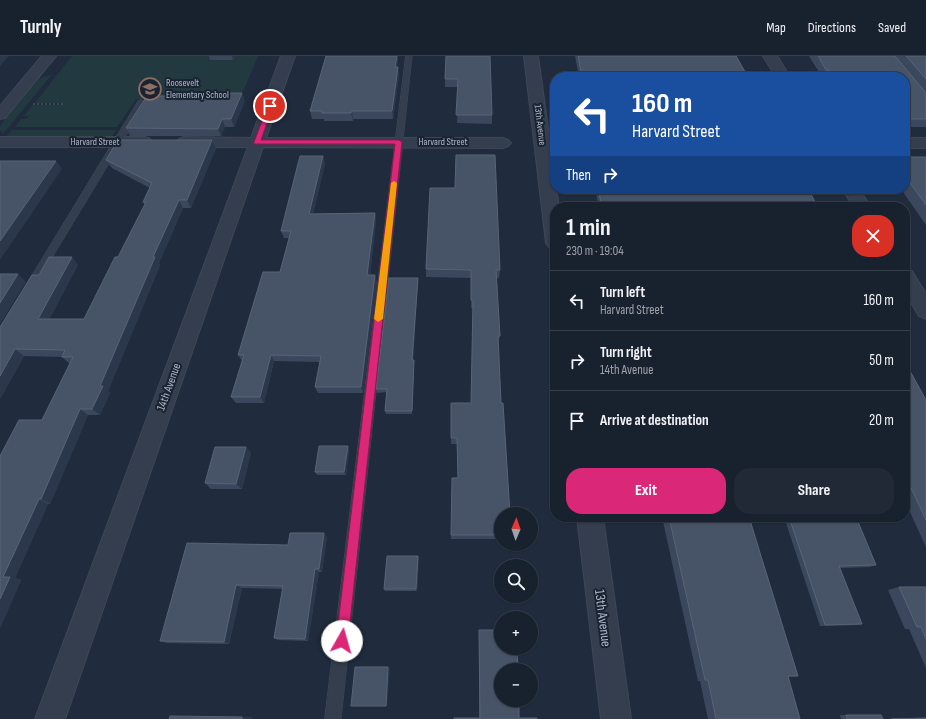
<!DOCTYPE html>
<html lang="en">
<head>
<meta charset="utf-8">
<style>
  :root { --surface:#18212e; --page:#212936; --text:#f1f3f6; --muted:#9fa3aa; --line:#363e4a; --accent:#db2777 }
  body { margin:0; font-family:"Sofia Sans Condensed",sans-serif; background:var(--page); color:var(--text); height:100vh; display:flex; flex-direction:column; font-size:15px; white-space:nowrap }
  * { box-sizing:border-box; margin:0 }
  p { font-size:13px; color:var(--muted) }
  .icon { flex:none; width:22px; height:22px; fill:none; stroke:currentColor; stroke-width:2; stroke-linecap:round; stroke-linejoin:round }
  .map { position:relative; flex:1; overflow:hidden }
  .panel { position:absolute; left:550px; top:146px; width:360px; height:320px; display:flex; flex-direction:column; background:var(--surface); border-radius:16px; box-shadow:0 1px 3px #0004,0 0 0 1px var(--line) }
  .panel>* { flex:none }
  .hud { position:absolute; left:550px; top:16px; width:360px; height:122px; border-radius:16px; box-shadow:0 1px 3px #0004,0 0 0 1px var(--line); background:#1a4fa0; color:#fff; overflow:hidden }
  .needle { width:26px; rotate:2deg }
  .buttons { position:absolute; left:494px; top:451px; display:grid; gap:8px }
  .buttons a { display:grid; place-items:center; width:44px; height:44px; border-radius:50%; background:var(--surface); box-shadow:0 1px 3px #0004,0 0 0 1px var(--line); font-size:20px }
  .pin { position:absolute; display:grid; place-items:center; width:34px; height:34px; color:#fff; margin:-17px; border:2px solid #fff; border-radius:50%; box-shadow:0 1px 4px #0007 }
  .me { position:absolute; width:44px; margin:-22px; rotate:7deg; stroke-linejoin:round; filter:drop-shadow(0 0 3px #0008) }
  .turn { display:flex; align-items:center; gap:14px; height:84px; padding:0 16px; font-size:18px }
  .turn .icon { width:52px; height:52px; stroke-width:2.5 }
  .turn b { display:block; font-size:28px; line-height:34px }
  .then { display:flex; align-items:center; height:38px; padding:0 16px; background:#0003; gap:8px; font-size:15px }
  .round { display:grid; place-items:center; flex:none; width:42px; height:42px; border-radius:16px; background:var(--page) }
  .summary { display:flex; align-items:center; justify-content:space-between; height:68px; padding:0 16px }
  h1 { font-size:24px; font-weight:700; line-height:30px }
  .cta { display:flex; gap:8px; margin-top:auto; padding:8px 16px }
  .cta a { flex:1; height:46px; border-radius:16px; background:var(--accent); color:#fff; font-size:16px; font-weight:700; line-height:46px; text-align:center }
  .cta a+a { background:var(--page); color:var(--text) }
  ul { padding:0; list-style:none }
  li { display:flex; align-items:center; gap:12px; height:60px; padding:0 16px; border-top:1px solid var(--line) }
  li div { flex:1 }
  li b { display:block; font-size:15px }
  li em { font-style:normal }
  header { display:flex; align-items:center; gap:24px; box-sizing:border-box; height:56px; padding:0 20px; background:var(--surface); border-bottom:1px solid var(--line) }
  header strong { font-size:19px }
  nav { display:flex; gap:22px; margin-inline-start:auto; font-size:14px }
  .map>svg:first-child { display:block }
  .green { fill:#223a3f }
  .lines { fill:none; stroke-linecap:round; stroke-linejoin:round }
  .service-casing { stroke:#3e4756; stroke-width:1 }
  .minor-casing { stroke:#3e4756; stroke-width:2 }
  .path { stroke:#3b5357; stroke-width:1.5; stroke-dasharray:2 2; stroke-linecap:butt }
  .service { fill:#343e4e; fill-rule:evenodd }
  .minor { fill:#343e4e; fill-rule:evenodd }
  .wall { fill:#3b475c }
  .shaded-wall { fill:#2b374b }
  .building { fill:#475468; stroke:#586377 }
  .route { fill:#db2777; stroke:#8e194d }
  .slow { fill:#f59e0b }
  .labels { text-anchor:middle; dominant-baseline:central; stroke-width:4; stroke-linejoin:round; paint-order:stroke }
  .far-poi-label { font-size:10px; fill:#b0b8c9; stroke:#1a2332; text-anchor:start }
  .far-street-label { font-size:10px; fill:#b0b8c9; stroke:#1a2332 }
  .street-label { font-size:12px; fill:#b0b8c9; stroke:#1a2332 }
  .near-street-label { font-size:14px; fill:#b0b8c9; stroke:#1a2332 }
</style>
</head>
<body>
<header>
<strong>Turnly</strong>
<nav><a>Map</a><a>Directions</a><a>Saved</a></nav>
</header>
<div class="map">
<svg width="926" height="663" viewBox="0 0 926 663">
  <rect width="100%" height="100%" fill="#202c3e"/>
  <g class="green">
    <polygon points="72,0 212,0 211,4 233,4 235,0 258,0 240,43 136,43 117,71 15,71 21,63 26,63 29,60 24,60 33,49 60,49 61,47 35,47"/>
    <polygon points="52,18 3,78 0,74 0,70 39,23"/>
    <polygon points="12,74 116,74 112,80 7,80"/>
  </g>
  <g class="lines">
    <g class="service-casing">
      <g id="service">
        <polygon points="406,0 412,0 341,663 325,663"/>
        <polygon points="139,44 142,44 146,46 32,235 26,235 24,232 26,229"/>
      </g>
    </g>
    <g class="minor-casing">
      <g id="minor">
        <polygon points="42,0 56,0 5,62 0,63 0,50"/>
        <polygon points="281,0 295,0 266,82 503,82 508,84 511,87 508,90 503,92 263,91 65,663 35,663 248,91 184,91 179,89 176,86 179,83 184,81 251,82"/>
        <polygon points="524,0 538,0 555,123 555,133 556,133 559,151 555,151 555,193 549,191 546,187"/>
        <polygon points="763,0 777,0 790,21 776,21"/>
        <polygon points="0,81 145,81 150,83 153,86 150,89 145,91 0,91"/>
        <rect x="905" y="82" width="21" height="10"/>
        <polygon points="843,133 859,133 871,151 853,151"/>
        <polygon points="905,213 912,215 926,238 926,263 919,260 905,236"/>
        <polygon points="577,461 603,461 631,663 601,663"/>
      </g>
    </g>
    <polyline class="path" points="33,48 65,48"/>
    <use href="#service" class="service"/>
    <use href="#minor" class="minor"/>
  </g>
  <g class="wall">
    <polygon points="209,0 235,0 233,4 210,4"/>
    <polygon points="326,0 398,0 397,11 399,19 393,63 353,63 353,65 324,65 324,63 312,63 310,55"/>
    <polygon points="446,0 492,59 492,68 457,67 458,31 445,31 445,23"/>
    <polygon points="575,0 736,0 748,21 579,21"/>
    <polygon points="809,0 926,0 926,71 905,71 905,21 822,21"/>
    <polygon points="245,45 234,71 225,71 221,80 130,80 126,72"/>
    <polygon points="212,84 216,92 191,152 183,152 159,207 160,209 108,335 110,337 100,359 88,359 50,448 48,448 15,522 21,524 0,572 0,400 42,364 70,308 62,301 24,300 0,343 39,219 78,209 49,263 84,263 118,201 145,149 143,146 150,132 112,112 106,104"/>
    <polygon points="323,100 325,108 313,158 375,157 376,165 370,219 377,226 363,337 318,337 315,331 320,306 274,305 264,347 236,347 231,341 242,305 238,299 280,216 289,182 284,182 281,175"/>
    <polygon points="905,101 926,101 926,169 901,133 905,133"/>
    <polygon points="595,133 808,133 818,151 599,151"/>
    <polygon points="426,213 500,214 499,222 496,222 500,280 498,288 501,483 451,483 451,479 458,422 457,388 451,388 451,382 471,347 473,252 471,252 471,222 426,221"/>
    <polygon points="418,226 413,304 414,304 414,308 412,358 386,358 385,355 387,336 377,337 376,333"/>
    <polygon points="905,306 926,344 926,491 905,445"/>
    <polygon points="246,391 251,397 242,433 211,433 205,427"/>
    <polygon points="349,393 346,419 317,419 315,416"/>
    <polygon points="662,461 749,461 798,620 788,621 800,663 708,663 700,625 698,625"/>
    <polygon points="784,461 857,461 856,461 876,509 870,511 840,512 862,568 857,569 820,570"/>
    <polygon points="327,481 322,516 319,516 308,585 278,584 274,582 283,533 242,532 229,588 167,587 160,585 288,489"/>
    <polygon points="419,502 417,535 385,535 384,533"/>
    <polygon points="899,531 926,531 926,612 909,573 905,573 888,534"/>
    <polygon points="479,574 519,662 479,661"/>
    <polygon points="840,659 881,659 883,663 926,662 926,663 841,663"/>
    <polygon points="170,660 182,660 252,661 251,663"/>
  </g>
  <g class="shaded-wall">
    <polygon points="0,0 9,0 0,10"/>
    <polygon points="232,0 235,0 233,4"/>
    <polygon points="397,0 398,0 396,19 395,11"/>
    <polygon points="398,11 399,19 393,63 392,55"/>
    <polygon points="242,37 245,45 234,71 231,63"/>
    <polygon points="352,55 353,63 353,65 351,57"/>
    <polygon points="222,63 225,71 221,80 218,73"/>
    <polygon points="212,84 216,92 191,152 187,144"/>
    <polygon points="323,100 325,108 311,165 309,158"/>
    <polygon points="56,105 62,113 0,204 0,185"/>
    <polygon points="179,144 183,152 159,207 160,209 108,335 110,337 100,359 92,353 100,330 153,201"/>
    <polygon points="375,157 376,165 369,226 367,219"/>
    <polygon points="72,201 78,209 46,270 38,263"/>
    <polygon points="18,218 26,226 0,268 0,247"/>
    <polygon points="375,219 377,226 363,337 361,331"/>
    <polygon points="418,222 418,226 412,308 412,304"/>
    <polygon points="15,293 24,300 0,343 0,320"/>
    <polygon points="271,299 274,305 264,347 260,341"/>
    <polygon points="80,353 88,359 50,448 41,443"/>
    <polygon points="348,390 349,393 346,419 344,416"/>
    <polygon points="246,391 251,397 242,433 236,428"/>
    <polygon points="39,443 48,448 15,522 21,524 0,572 0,543 3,521"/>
    <polygon points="324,477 327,481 322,516 319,513"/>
    <polygon points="418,500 419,502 417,535 416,533"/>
    <polygon points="315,513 319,516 308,585 305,583"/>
    <polygon points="236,529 242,532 229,588 224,586"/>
    <polygon points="388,611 390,612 387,651 386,650"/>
    <polygon points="242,661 252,661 251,663 242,663"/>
  </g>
  <g class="building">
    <polygon points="326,0 397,0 395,11 398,11 392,55 352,55 351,57 322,57 322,55 310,55"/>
    <polygon points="446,0 490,0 492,59 456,59 458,23 445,23"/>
    <polygon points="578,0 736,0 748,21 582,21"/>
    <polygon points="818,0 895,0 926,37 926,63 905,63 905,21 834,21 830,15 826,14"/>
    <polygon points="906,0 926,0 926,23"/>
    <polygon points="194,37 242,37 231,63 222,63 218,73 126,72 147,40 193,40"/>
    <polygon points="118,84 212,84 187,144 179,144 153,201 155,201 100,330 103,330 92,353 80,353 41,443 39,443 3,521 10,521 0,543 0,400 19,364 42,364 73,301 62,301 65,294 15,293 0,320 0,271 32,219 39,219 49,201 72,201 38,263 84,263 115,201 118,201 146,146 143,146 152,127 106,104"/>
    <polygon points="456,99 495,99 500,214 496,214 500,280 498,280 501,347 503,347 510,458 501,458 501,479 451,479 452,422 458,422 457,382 451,382 451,347 471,347 473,245 471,244 471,214 426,213 430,132 455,132"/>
    <polygon points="300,100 323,100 309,158 375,157 367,219 375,219 361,331 315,331 321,300 271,299 260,341 231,341 244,299 238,299 263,216 280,216 291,175 281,175"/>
    <polygon points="905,101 926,101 926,149 905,120"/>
    <polygon points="0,105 56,105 0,185"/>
    <polygon points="598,133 808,133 818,151 602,151"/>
    <polygon points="0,218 18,218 0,247"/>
    <polygon points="389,222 418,222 412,304 414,304 412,355 385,355 387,333 376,333"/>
    <polygon points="905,306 926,344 926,464 905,419"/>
    <polygon points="319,390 348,390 344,416 315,416"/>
    <polygon points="215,391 246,391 236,428 205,427"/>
    <polygon points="669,461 749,461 798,620 788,620 800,663 716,663 708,624 705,624"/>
    <polygon points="789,461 856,461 876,509 839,510 862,568 825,569"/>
    <polygon points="290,477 324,477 319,513 315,513 305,583 274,582 283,530 236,529 224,586 160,585 187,487 288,489"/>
    <polygon points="387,500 418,500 416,533 384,533"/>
    <polygon points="899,531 926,531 926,583 921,571 917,571"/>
    <polygon points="479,574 501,574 501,592 517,592 518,614 501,614 501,644 519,644 519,662 537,662 537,663 454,663 454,662 480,662"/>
    <polygon points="355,611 388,611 386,650 351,650"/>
    <polygon points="846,659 881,659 883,663 847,663"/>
    <polygon points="170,660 242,661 242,663 169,663"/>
    <polygon points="926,662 926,663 891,663"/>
  </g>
  <polygon class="route" points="268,49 273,50 261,84 399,84 402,86 348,585 346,589 342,591 338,589 336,585 395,88 254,88 254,86"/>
  <polygon class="slow" points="394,125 397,127 383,263 378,266 374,263 391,127"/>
  <defs>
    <g id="school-ring" transform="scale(1.15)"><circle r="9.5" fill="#1a2332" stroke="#8d6e63" stroke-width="1.5"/><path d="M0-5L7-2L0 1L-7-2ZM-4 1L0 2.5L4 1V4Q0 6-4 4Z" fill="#8d6e63"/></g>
  </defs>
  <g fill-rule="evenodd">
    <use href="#school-ring" x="150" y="33"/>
  </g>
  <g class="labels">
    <g class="far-poi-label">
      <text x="166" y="27">Roosevelt<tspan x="166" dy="12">Elementary School</tspan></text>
    </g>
    <g class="far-street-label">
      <text transform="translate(540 69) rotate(83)">13th Avenue</text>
      <text x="95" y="86">Harvard Street</text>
      <text x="443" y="86">Harvard Street</text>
    </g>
    <g class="street-label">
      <text transform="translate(169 331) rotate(-70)">14th Avenue</text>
    </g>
    <g class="near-street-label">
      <text transform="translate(603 562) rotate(83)">13th Avenue</text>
    </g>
  </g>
</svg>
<div class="buttons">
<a><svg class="needle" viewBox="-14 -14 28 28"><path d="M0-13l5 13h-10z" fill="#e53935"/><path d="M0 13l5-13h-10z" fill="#9fa3aa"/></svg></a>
<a><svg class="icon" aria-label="search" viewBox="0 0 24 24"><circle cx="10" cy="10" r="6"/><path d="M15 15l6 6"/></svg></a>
<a>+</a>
<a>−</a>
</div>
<div class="pin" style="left:270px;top:50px;background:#d93025"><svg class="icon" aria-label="arrive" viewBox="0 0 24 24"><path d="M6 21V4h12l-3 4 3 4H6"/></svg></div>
<svg class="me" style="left:342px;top:585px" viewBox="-20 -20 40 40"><circle r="19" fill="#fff"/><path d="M0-13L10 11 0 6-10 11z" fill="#db2777"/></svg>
<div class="hud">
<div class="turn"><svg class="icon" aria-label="left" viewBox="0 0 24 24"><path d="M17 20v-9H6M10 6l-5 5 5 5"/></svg><div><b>160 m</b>Harvard Street</div></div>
<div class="then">Then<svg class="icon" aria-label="right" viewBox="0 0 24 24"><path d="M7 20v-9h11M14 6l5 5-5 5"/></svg></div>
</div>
<section class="panel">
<div class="summary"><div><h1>1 min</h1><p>230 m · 19:04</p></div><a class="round" style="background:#d93025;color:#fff"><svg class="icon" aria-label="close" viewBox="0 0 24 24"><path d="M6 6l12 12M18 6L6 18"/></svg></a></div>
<ul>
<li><svg class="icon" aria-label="left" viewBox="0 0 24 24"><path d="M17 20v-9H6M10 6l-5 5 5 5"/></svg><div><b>Turn left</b><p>Harvard Street</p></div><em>160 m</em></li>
<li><svg class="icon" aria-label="right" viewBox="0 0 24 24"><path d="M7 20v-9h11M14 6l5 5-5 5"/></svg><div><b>Turn right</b><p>14th Avenue</p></div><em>50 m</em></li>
<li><svg class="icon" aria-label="arrive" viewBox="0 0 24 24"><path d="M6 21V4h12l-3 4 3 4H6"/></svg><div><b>Arrive at destination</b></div><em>20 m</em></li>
</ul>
<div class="cta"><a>Exit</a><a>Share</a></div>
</section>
</div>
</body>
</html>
